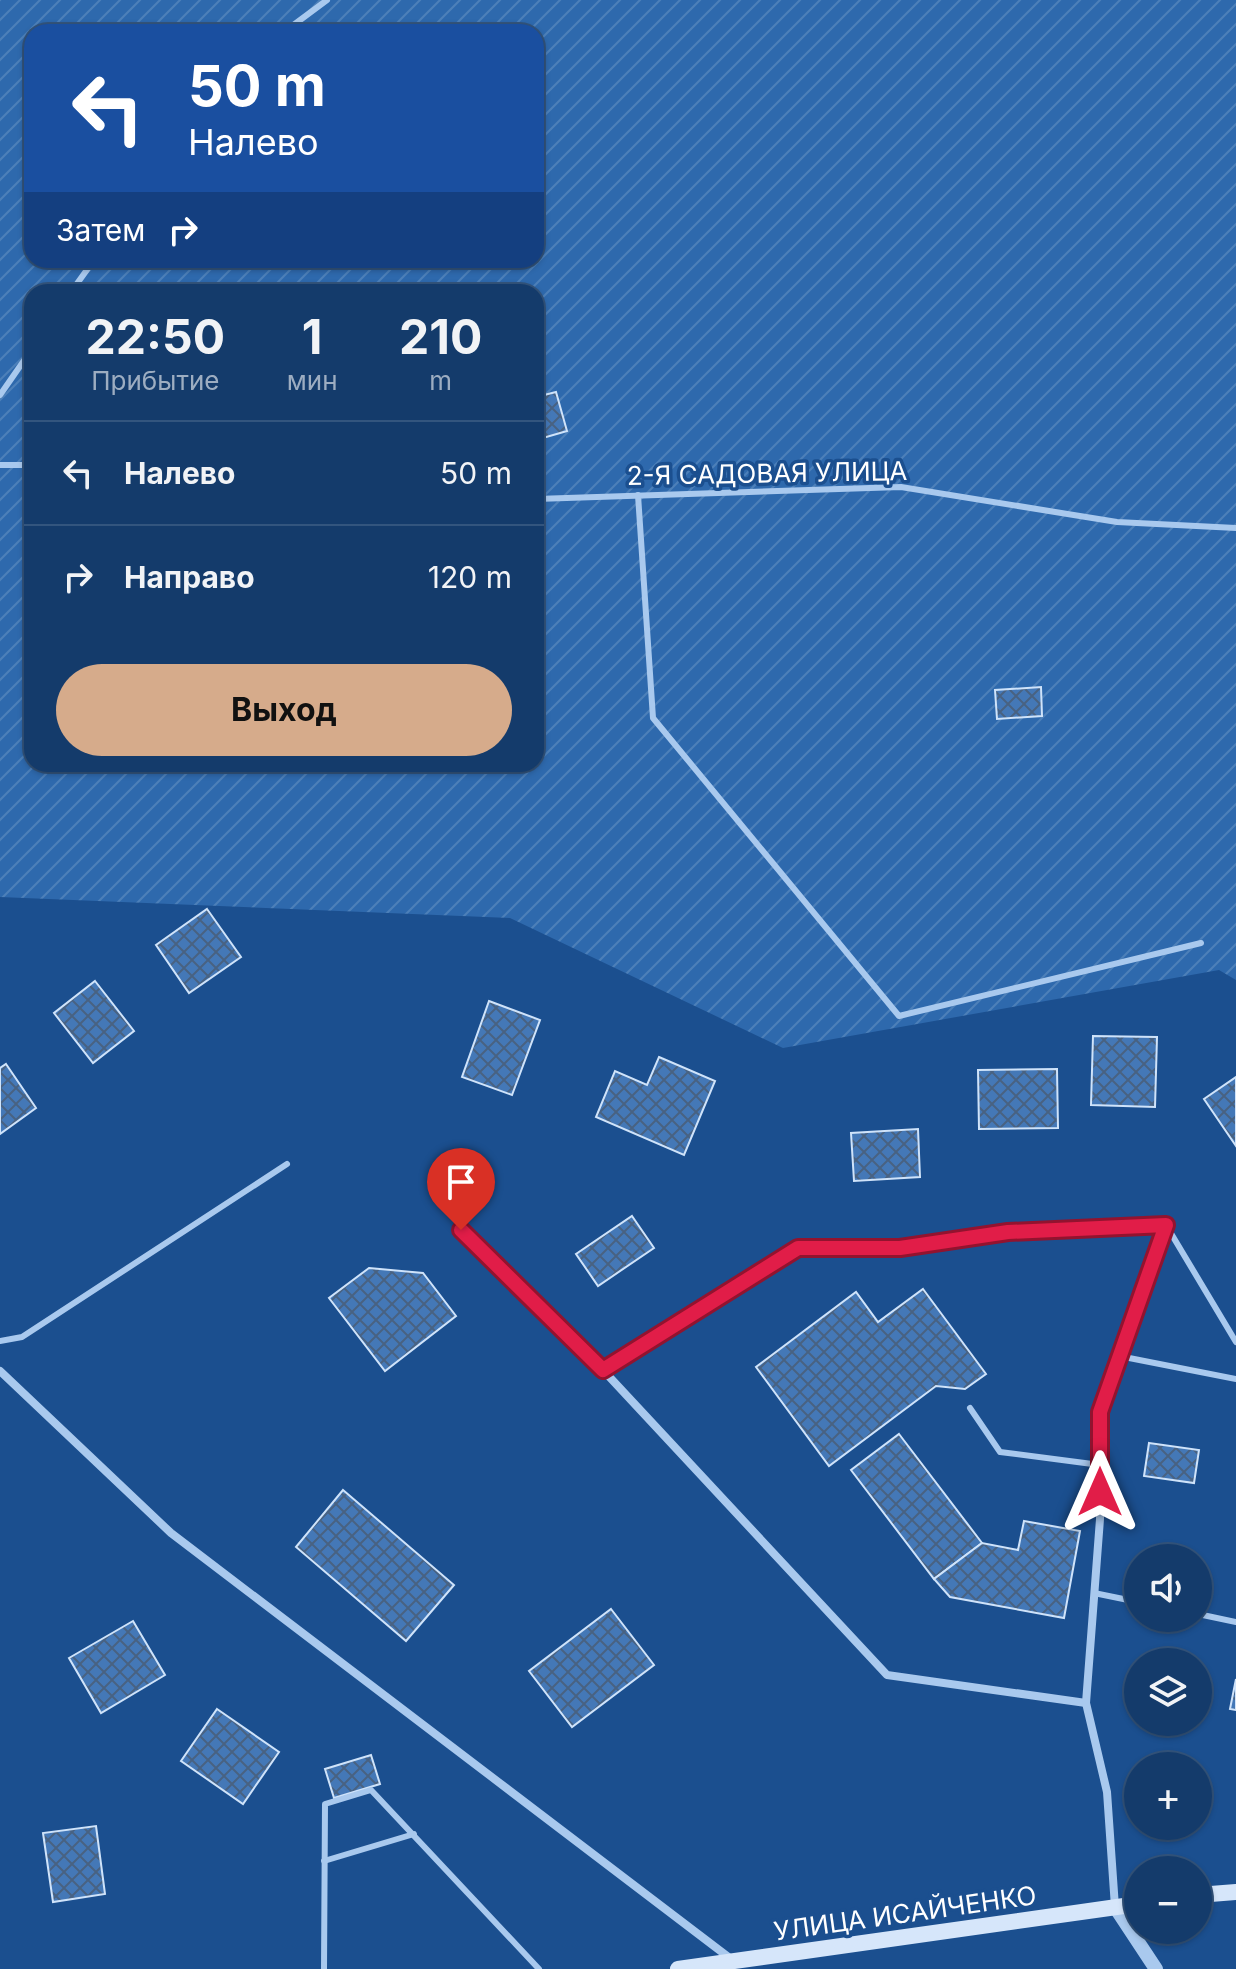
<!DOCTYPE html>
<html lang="ru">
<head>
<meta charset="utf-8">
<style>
  :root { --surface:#143b6b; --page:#1d4271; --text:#f1f3f6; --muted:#9dadc1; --line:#33557e; --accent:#d6ab8b }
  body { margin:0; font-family:Inter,sans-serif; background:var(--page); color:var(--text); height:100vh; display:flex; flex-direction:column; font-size:30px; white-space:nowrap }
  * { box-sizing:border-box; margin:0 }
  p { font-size:26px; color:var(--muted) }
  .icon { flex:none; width:44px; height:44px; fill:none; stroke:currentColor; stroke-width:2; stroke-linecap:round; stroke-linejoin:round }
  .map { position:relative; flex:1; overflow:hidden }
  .sheet { position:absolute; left:24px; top:284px; width:520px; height:488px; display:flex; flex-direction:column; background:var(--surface); border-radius:24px; box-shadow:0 2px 6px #0004,0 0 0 2px var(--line) }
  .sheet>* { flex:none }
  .top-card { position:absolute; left:24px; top:24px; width:520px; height:244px; border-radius:24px; box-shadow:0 2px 6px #0004,0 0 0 2px var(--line); background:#1a4fa0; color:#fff; overflow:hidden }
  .fabs { position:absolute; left:1124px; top:1544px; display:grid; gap:16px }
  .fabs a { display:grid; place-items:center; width:88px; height:88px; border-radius:50%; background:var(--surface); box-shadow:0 2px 6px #0004,0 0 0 2px var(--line); font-size:40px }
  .pin { position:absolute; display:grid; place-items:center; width:68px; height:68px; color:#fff; margin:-82px -34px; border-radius:50% 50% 50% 0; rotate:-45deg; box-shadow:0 0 8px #0007 }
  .pin .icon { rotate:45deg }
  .me { position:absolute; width:88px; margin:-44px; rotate:0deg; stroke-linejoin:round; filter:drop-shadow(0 0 6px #0008) }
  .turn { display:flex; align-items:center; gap:28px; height:168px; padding:0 32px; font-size:36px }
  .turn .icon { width:104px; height:104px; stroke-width:2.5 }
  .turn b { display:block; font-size:56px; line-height:68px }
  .then { display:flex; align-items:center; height:76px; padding:0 32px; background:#0003; gap:16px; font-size:30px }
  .eta { display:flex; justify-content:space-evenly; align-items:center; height:136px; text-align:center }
  .eta b { font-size:48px; font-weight:700; line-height:56px }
  .primary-button { display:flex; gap:16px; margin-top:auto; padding:16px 32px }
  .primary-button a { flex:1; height:92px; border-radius:48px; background:var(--accent); color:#111; font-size:32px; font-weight:700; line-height:92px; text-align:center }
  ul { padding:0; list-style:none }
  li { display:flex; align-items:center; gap:24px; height:104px; padding:0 32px; border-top:2px solid var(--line) }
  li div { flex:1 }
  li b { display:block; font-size:30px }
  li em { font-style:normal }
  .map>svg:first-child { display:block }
  .garden { fill:url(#garden-furrows); fill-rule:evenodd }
  .building { fill:url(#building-cross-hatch); stroke:#cfe3fa; stroke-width:2 }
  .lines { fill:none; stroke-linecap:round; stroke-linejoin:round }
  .service { stroke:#a9c9ee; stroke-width:6 }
  .minor { stroke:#a9c9ee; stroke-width:8 }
  .tertiary { stroke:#a9c9ee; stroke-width:14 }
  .secondary { stroke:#d6e6fa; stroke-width:16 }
  .route-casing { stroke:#92132f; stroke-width:20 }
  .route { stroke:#e11d48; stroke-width:14 }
  .labels { text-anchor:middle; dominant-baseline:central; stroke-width:7; stroke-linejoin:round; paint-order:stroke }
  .street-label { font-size:26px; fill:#fff; stroke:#1b4f8f }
</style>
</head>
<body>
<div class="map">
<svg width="1236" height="1969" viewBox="0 0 1236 1969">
  <defs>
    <pattern id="garden-furrows" width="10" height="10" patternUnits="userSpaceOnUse" patternTransform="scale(2)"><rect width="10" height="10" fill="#2e69ad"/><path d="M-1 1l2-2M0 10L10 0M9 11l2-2" fill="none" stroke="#4d80b9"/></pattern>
    <pattern id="building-cross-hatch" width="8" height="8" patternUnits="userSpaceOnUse" patternTransform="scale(2)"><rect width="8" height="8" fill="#4478b7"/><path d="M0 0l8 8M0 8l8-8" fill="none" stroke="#486282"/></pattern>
  </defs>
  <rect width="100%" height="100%" fill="#1b4f8f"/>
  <path class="garden" d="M0,0H1236V980L1219,970L783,1048L510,918L0,897ZM32,32H536V260H32ZM32,292H536V764H32Z"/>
  <g class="building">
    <polygon points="556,392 567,431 536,440 536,397"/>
    <polygon points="1041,687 1042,716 997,719 995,690"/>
    <polygon points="207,909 241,957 189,993 156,945"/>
    <polygon points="95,981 134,1031 93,1063 54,1013"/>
    <polygon points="489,1001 540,1020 512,1095 462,1077"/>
    <polygon points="1093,1036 1157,1037 1155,1107 1091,1105"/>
    <polygon points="659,1057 715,1081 684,1155 596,1117 615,1071 647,1085"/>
    <polygon points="6,1064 36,1108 0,1134 0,1068"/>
    <polygon points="1057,1069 1058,1128 979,1129 978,1070"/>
    <polygon points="1236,1077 1236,1146 1204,1099"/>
    <polygon points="918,1129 920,1177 854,1181 851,1133"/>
    <polygon points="632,1216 654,1248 598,1286 576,1254"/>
    <polygon points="369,1268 423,1273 456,1316 385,1371 329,1298"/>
    <polygon points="923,1289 986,1374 965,1389 936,1386 829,1466 756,1367 856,1292 878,1322"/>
    <polygon points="899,1434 982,1543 934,1579 851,1470"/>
    <polygon points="1149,1443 1199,1450 1194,1483 1144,1476"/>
    <polygon points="343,1490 454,1585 406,1641 296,1547"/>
    <polygon points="1024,1521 1080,1531 1064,1618 950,1597 934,1579 982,1543 1018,1550"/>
    <polygon points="611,1609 654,1665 572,1727 529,1671"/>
    <polygon points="133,1621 165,1675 101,1713 69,1658"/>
    <polygon points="1236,1679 1236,1710 1230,1709"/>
    <polygon points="217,1709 279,1752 243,1804 181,1761"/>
    <polygon points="371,1755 380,1784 334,1798 325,1769"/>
    <polygon points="96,1826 105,1894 53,1902 43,1833"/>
  </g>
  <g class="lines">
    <g class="service">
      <polyline points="284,32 327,0"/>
      <polyline points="71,292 94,260"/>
      <polyline points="0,395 32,349"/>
      <polyline points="0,465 32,465"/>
      <polyline points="638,495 653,718 899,1016 1201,943"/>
      <polyline points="536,499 901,487 1117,522 1236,528"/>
      <polyline points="1166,1225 1236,1342"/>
      <polyline points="0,1341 22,1337 287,1164"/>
      <polyline points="1119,1356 1236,1379"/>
      <polyline points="970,1408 1000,1452 1100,1465"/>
      <polyline points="1094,1593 1138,1602"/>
      <polyline points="1198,1614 1236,1622"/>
      <polyline points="324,1861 414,1834"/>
      <polyline points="324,1969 325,1804 371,1790 539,1969"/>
    </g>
    <g class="minor">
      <polyline points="461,1230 603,1370 887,1675 1086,1703"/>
      <polyline points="603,1370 798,1248 900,1248 1008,1232 1166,1225 1100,1412 1100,1519 1086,1703 1107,1792 1115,1907"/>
      <polyline points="0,1371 171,1533 731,1959"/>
    </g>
    <polyline class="tertiary" points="1115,1907 1156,1969"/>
    <g class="secondary">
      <polyline points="1198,1895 1236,1892"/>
      <polyline points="678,1969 1138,1904"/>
    </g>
  </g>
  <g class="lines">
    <g class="route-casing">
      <polyline id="route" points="461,1230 603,1370 798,1248 900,1248 1008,1232 1166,1225 1100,1412 1100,1492"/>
    </g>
    <use href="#route" class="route"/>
  </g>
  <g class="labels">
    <g class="street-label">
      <text transform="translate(767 473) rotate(-1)">2-Я САДОВАЯ УЛИЦА</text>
      <text transform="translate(905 1913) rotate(-8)">УЛИЦА ИСАЙЧЕНКО</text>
    </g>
  </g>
</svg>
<div class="fabs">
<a><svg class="icon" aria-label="sound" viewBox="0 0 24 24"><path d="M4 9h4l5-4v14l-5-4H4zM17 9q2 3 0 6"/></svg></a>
<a><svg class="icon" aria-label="layers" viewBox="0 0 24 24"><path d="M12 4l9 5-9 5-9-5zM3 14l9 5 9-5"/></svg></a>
<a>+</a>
<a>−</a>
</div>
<div class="pin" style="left:461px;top:1230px;background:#d93025"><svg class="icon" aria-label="arrive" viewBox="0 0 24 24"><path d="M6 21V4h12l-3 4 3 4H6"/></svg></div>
<svg class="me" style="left:1100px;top:1492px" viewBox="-20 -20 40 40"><path d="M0-17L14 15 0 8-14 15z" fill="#e11d48" stroke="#fff" stroke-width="4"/></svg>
<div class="top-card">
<div class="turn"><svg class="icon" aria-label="left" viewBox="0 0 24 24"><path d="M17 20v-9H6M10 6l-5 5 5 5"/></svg><div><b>50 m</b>Налево</div></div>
<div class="then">Затем<svg class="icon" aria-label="right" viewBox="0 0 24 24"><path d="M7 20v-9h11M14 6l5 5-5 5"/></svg></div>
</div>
<section class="sheet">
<div class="eta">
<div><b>22:50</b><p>Прибытие</p></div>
<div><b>1</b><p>мин</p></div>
<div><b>210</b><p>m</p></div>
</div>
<ul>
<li><svg class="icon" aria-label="left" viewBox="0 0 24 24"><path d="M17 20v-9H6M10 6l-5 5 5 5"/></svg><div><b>Налево</b></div><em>50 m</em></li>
<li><svg class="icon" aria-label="right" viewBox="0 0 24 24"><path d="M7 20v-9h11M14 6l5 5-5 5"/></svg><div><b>Направо</b></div><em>120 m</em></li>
</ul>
<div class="primary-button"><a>Выход</a></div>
</section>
</div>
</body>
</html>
